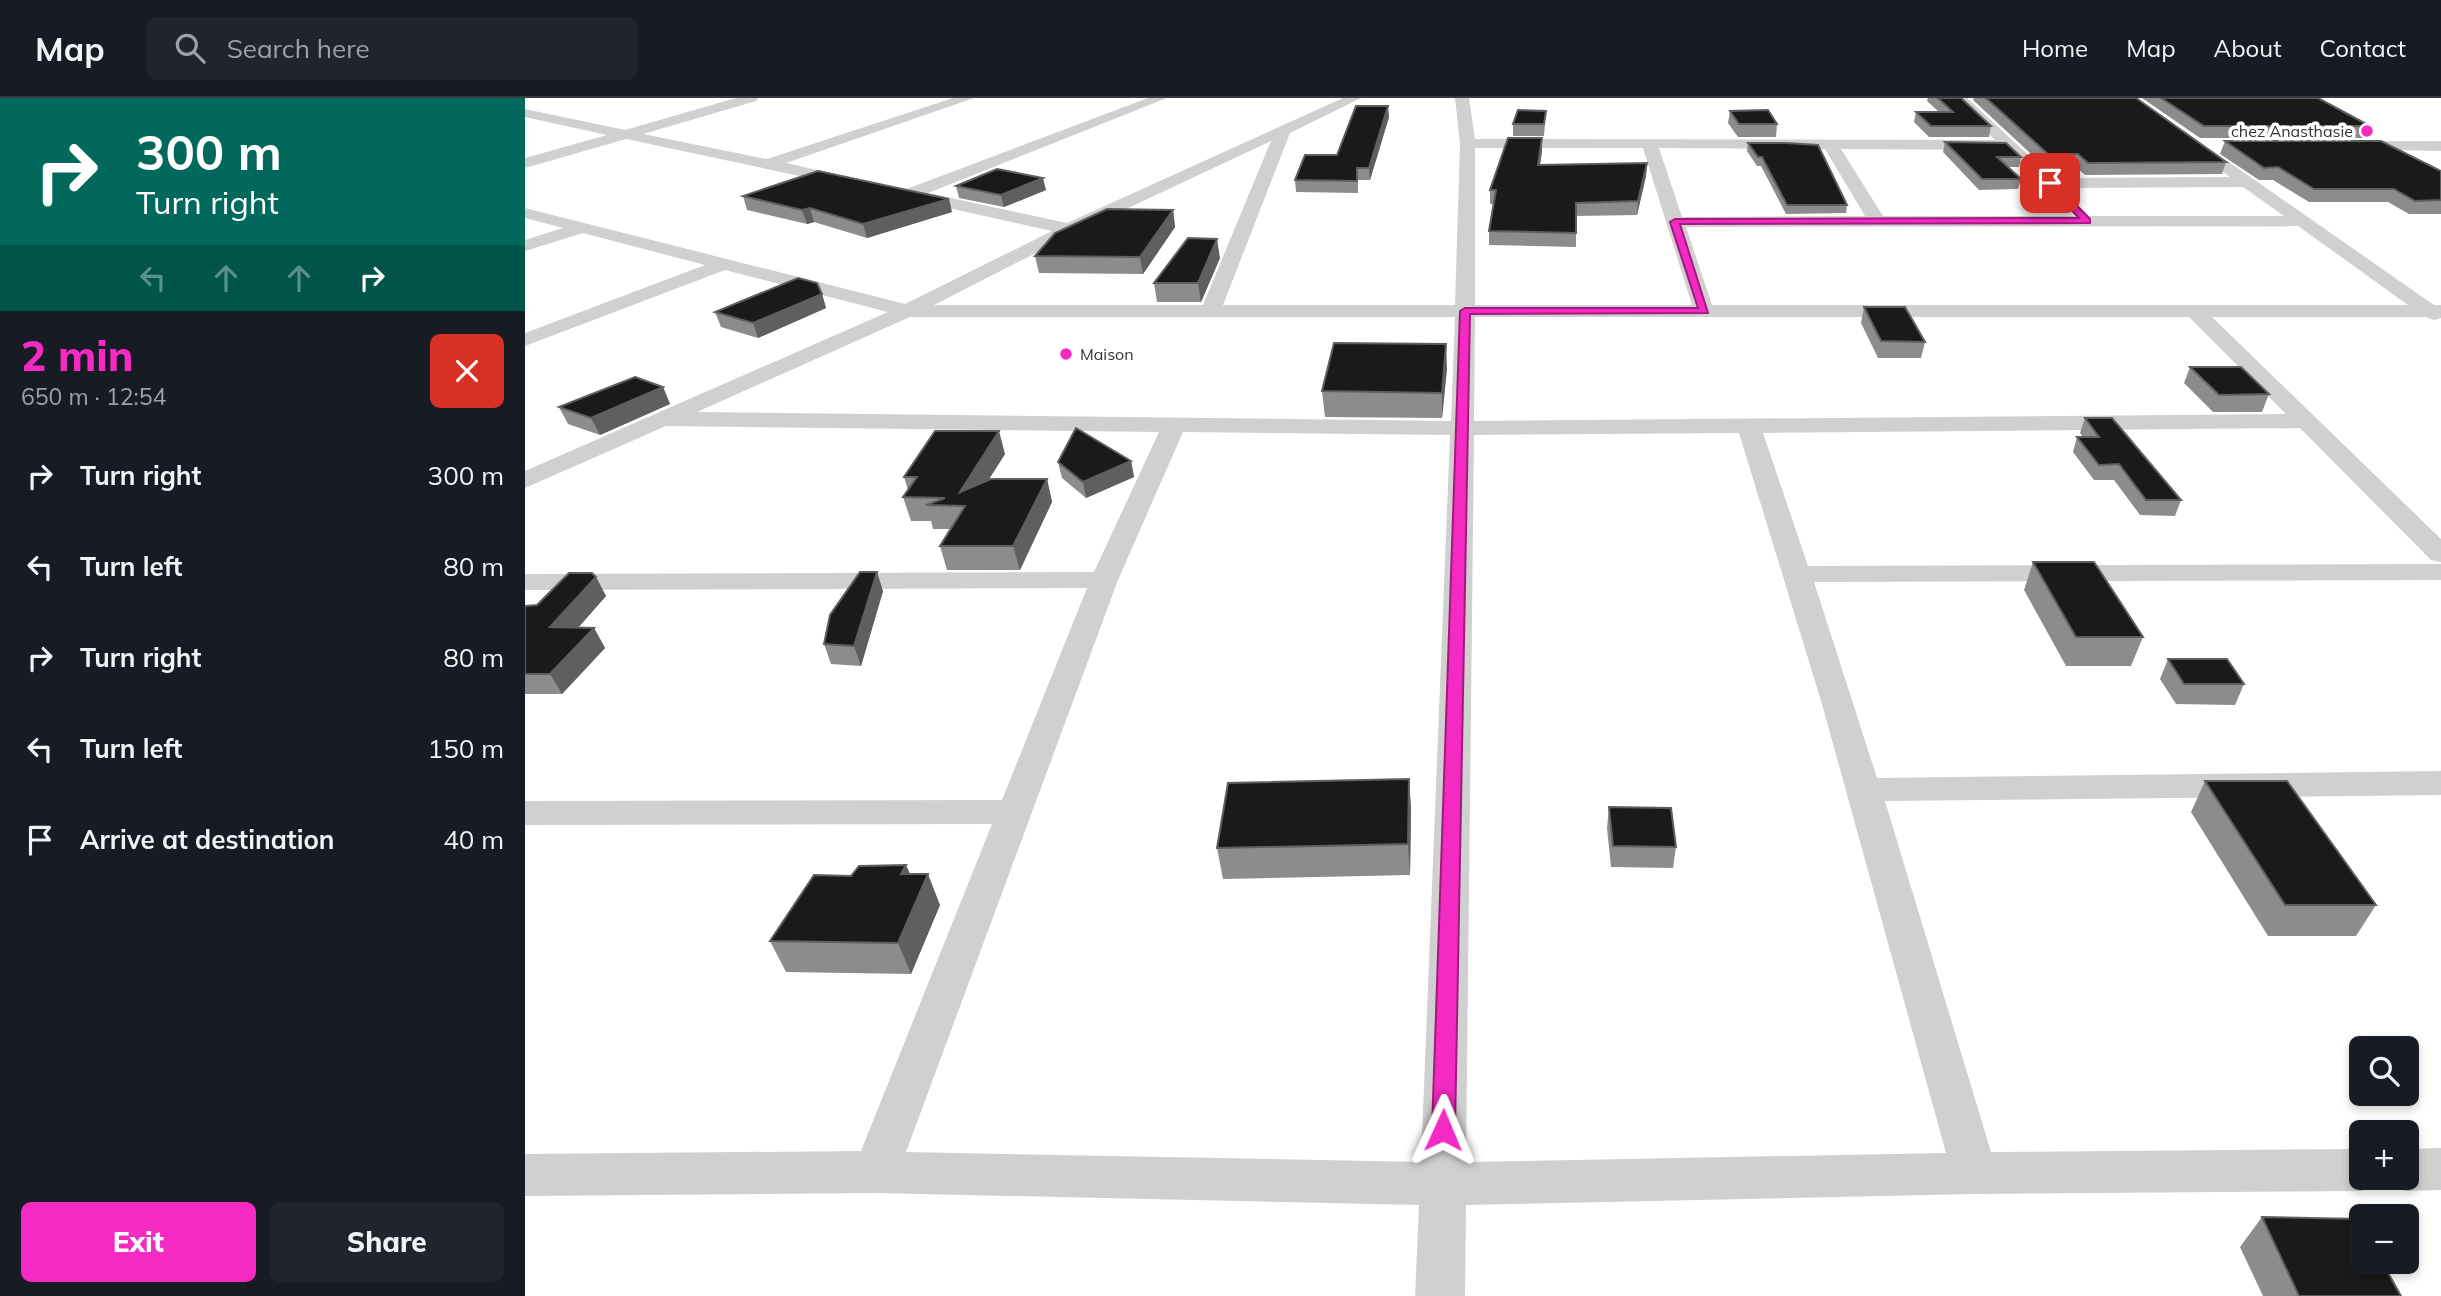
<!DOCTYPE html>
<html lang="en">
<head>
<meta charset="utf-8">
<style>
  :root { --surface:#171b24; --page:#20242c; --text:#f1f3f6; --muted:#9ea1a6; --line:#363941; --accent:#f42ac2 }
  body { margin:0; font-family:Mulish,sans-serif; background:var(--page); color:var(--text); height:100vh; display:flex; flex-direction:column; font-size:26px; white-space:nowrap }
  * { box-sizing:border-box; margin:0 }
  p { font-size:23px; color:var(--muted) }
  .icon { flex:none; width:38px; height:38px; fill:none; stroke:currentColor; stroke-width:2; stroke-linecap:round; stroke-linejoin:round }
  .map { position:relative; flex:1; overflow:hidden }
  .drawer { display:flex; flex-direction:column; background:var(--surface); width:525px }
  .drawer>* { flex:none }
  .guide { background:#00695c; color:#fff; overflow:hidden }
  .controls { position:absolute; left:1824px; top:938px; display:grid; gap:14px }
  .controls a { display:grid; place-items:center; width:70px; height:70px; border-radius:10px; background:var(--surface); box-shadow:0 4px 10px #0003; font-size:35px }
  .pin { position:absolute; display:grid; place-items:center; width:60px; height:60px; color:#fff; margin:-30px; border-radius:14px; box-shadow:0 4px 10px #0006 }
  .me { position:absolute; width:77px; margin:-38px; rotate:1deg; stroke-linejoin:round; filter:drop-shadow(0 0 5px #0008) }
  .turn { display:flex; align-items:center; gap:24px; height:147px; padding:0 21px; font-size:32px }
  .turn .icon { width:91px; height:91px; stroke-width:2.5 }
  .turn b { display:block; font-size:49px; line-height:60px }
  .lanes { display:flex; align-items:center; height:66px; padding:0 21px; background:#0003; justify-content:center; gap:35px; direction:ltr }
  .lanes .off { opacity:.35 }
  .round { display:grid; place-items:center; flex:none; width:74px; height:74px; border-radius:10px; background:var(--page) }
  .summary { display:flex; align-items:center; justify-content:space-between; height:119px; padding:0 21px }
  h1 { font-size:42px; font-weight:800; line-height:52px; color:var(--accent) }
  .cta { display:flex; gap:14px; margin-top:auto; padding:14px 21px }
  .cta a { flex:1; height:80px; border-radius:10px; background:var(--accent); color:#fff; font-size:28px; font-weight:800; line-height:80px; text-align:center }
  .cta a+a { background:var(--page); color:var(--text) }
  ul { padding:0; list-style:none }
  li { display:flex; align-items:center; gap:21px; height:91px; padding:0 21px }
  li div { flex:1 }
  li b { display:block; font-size:26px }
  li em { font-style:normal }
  header { display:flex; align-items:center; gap:42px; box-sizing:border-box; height:98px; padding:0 35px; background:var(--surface); border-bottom:2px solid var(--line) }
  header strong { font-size:33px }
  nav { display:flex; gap:38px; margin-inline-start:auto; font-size:24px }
  .search { width:490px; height:63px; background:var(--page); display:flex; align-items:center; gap:18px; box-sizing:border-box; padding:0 24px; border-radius:10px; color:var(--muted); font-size:26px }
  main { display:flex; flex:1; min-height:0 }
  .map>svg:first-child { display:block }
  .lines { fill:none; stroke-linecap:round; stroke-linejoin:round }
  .minor { fill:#d0d0d0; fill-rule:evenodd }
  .wall { fill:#8c8c8c }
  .shaded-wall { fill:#5f5f5f }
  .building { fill:#1a1a1a; stroke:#5f5f5f; stroke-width:2 }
  .route { fill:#f42ac2; stroke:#9f1b7e; stroke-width:2 }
  .poi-dot { fill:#f42ac2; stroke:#fff; stroke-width:2.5 }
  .labels { text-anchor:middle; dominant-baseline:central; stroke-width:7; stroke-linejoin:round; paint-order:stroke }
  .far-poi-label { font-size:16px; fill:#333; stroke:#fff; text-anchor:end }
</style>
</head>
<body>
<header>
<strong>Map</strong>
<div class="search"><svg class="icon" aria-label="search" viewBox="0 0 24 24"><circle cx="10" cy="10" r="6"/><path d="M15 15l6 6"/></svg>Search here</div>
<nav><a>Home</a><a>Map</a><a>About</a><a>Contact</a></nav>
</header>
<main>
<section class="drawer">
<div class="guide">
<div class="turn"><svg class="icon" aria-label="right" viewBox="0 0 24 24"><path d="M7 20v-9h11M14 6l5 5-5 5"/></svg><div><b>300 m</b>Turn right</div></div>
<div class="lanes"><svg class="icon off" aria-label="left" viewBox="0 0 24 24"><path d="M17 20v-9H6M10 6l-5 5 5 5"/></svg><svg class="icon off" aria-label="ahead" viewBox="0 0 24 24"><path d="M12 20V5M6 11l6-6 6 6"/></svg><svg class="icon off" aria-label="ahead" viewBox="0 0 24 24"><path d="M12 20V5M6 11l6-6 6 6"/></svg><svg class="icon" aria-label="right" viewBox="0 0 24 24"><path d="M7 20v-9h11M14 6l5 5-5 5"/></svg></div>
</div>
<div class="summary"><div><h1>2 min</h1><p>650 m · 12:54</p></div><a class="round" style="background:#d93025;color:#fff"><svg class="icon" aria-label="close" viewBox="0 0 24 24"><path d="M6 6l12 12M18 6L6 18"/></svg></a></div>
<ul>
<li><svg class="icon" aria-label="right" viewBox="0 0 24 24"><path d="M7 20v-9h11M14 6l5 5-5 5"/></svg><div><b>Turn right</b></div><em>300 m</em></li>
<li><svg class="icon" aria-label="left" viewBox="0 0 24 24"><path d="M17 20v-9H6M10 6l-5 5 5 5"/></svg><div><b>Turn left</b></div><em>80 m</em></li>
<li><svg class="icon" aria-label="right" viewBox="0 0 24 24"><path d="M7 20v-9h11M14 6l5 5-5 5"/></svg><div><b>Turn right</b></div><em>80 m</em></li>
<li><svg class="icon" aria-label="left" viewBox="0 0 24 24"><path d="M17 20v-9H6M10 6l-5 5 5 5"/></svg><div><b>Turn left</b></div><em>150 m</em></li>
<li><svg class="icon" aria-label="arrive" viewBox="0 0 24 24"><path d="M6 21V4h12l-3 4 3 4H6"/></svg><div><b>Arrive at destination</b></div><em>40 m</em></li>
</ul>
<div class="cta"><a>Exit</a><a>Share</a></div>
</section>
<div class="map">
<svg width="1916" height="1198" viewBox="0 0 1916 1198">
  <rect width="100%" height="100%" fill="#fff"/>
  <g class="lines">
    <g class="minor">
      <polygon points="211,0 233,0 231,3 118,36 242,61 428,0 449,0 261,65 333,81 335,84 333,87 327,89 101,41 0,70 0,60 82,37 0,19 0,11 100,32"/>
      <path d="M623,0H642L403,95L542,125L818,0H836L765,35L698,207H930L935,45L930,0H944L950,41L1470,42L1427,0H1442L1528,80L1705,79L1596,0H1612L1909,207H1916V220L1909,222L1900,219H1687L1916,441V464L1906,462L1775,330L1238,335L1283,468L1916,466V482L1289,484L1352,680L1916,673V697L1360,703L1466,1054L1836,1051V1080H1855L1852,1087L1836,1093L1449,1096L941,1107L940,1198H890L894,1107L351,1095L0,1098V1056L336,1053L467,726L0,727V703L477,702L562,490L0,492V476L569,474L634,334L141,328L0,390V373L363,214L200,172L0,248V235L180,167L58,135L0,153V142L38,130L0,120V110L380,206L527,133L379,100L377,96L379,92ZM746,43L678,207H409L550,135ZM950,50H1118L1167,207H950ZM1134,50L1300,51L1340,118L1157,119ZM1316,51L1480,52L1534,104L1540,105L1548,100L1539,90L1718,89L1759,118H1358ZM1773,128L1883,207H1187L1161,129ZM385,219H930L926,323L172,314ZM950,219H1664L1761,316L949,323ZM658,334L925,337L896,1064L381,1054L593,482ZM1214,335L1297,606L1421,1055L941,1064L949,337Z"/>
      <polygon points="1823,43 1916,43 1916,53 1818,51 1815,48 1818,45"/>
      <polygon points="1916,1050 1916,1092 1881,1093 1865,1087 1862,1080 1881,1080 1881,1051"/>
    </g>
  </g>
  <g class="wall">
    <polygon points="1403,0 1436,0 1466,28 1464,39 1404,39 1389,24 1391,14 1414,14 1402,3"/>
    <polygon points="1449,0 1611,0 1701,64 1697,76 1560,77 1550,68 1520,69 1448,2"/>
    <polygon points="1617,0 1793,0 1845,28 1840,40 1675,40"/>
    <polygon points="1205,13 1252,26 1251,39 1213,39 1203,25"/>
    <polygon points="864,19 845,82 833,82 833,95 771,94 770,82 812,57"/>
    <polygon points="1020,25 1019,38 988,38 988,26"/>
    <polygon points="1700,43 1916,73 1916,116 1884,116 1863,104 1784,104 1748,82 1734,82 1695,56"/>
    <polygon points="1420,44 1496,59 1494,69 1483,69 1496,81 1493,91 1454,92 1418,54"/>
    <polygon points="1223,45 1322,107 1321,115 1261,116 1236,68 1232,68 1222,53"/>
    <polygon points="1017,53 1015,67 1122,65 1121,78 1112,117 1051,118 1051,149 964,147 964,133 969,106 965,106 965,92"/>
    <polygon points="431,88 521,92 479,109 434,100"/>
    <polygon points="218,98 427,114 342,140 289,124 282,126 222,112"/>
    <polygon points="648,112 650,129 618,176 514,175 510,158"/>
    <polygon points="695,160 676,204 632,204 629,185"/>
    <polygon points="297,196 301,210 233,240 196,229 190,214"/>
    <polygon points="1339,209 1400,244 1396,260 1353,260 1336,225"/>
    <polygon points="1665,269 1744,296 1737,314 1688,314 1659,285"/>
    <polygon points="922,270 917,320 800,319 797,293"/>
    <polygon points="138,289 145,306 75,337 43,326 34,309"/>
    <polygon points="1560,320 1656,402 1650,418 1615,417 1589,382 1569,382 1548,354 1552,339 1558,339 1555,335"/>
    <polygon points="480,356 463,382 522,381 527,404 495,472 422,472 415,448 425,431 408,431 406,423 386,423 378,399 383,392 379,379"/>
    <polygon points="606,363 609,379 561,400 537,380 533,364"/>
    <polygon points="1508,464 1618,539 1606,568 1541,568 1499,492"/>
    <polygon points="71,479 81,498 53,530 69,530 80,550 37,596 0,596 0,508 12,507"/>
    <polygon points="358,493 336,568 306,566 299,546"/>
    <polygon points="1643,561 1719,586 1710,607 1651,606 1635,581"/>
    <polygon points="884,681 886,712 885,777 698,781 692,750"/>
    <polygon points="1680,683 1851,807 1831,838 1743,838 1666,714"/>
    <polygon points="1084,709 1151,749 1148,770 1086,769 1082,730"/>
    <polygon points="381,767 385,776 415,807 386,876 261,874 245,843 326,778"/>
    <polygon points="1737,1119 1876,1198 1738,1198 1715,1149"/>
  </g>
  <g class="shaded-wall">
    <polygon points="863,8 864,19 845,82 844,70"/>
    <polygon points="1017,40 1017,53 1013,80 1013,67"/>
    <polygon points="1122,65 1121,78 1112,117 1113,103"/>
    <polygon points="518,80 521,92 479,109 476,97"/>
    <polygon points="424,101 427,114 342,140 338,126"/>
    <polygon points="285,110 289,124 282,126 277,112"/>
    <polygon points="648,112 650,129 618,176 615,159"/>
    <polygon points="692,141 695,160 676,204 673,185"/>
    <polygon points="297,196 301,210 233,240 228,225"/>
    <polygon points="921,246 922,270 917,320 917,295"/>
    <polygon points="138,289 145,306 75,337 66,320"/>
    <polygon points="474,333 480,356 442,416 435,394"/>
    <polygon points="606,363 609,379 561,400 558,384"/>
    <polygon points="522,381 527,404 495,472 488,448"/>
    <polygon points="352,474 358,493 336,568 329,548"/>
    <polygon points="71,479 81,498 36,549 25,529"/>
    <polygon points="69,530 80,550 37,596 25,576"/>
    <polygon points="884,681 886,712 885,777 883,746"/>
    <polygon points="381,767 394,797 403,776 415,807 386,876 373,845 376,776"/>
  </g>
  <g class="building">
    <polygon points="1413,0 1436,0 1466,28 1406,28 1391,14 1428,14"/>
    <polygon points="1461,0 1611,0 1701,64 1563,65 1553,56 1523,56"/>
    <polygon points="1636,0 1793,0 1845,28 1679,28"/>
    <polygon points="831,8 863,8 844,70 832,70 832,83 770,82 780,57 812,57"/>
    <polygon points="993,12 1021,13 1019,26 988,26"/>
    <polygon points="1243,12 1252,26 1214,26 1205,13"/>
    <polygon points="983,40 1017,40 1013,67 1122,65 1113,103 1051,105 1051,135 964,133 971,92 965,92"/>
    <polygon points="1700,43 1856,43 1916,73 1916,102 1890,103 1869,91 1789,91 1753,69 1739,70"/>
    <polygon points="1420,44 1481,45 1496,59 1472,59 1496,81 1457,81"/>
    <polygon points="1223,45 1261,45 1293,47 1322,107 1262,107 1237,59 1233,59"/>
    <polygon points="472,71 518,80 476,97 431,88"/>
    <polygon points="293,73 424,101 338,126 285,110 277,112 218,98"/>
    <polygon points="582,111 648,112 615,159 510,158 530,135"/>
    <polygon points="663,140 692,141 673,185 629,185"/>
    <polygon points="273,180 292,185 297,196 228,225 190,214"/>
    <polygon points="1339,209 1380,209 1400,244 1356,243"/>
    <polygon points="809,245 921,246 917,295 797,293"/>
    <polygon points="1665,269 1716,269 1744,296 1694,297"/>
    <polygon points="110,279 138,289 66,320 34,309"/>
    <polygon points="1560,320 1587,320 1656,402 1621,402 1594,366 1574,367 1552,339 1574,339"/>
    <polygon points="551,330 606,363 558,384 533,364"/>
    <polygon points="410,333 474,333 435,394 466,381 522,381 488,448 415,448 440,408 401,407 420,400 378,399 392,379 379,379"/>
    <polygon points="1508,464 1569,464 1618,539 1551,539"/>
    <polygon points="335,474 352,474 329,548 299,546 305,517"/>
    <polygon points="44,475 67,475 71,479 25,529 69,530 25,576 0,576 0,508 12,507"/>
    <polygon points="1643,561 1702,561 1719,586 1659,586"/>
    <polygon points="884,681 883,746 692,750 703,685"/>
    <polygon points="1680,683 1762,683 1851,807 1760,807"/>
    <polygon points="1084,709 1146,710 1151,749 1088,748"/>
    <polygon points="381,767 376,776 403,776 373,845 245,843 289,777 326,778 334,768"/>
    <polygon points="1737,1119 1834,1121 1836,1124 1836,1164 1857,1164 1876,1198 1774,1198"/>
  </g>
  <polygon class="route" points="1523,83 1528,83 1565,121 1565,125 1155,126 1183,215 945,216 930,1032 926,1039 918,1042 910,1039 907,1032 935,213 940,210 1173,210 1145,124 1150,121 1554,120 1523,87"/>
  <g class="poi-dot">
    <circle cx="1842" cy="33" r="7"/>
    <circle cx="541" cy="256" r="7"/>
  </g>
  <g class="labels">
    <g class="far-poi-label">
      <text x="1828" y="33">chez Anasthasie</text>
      <text x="555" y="256" text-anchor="start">Maison</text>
    </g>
  </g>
</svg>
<div class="controls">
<a><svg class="icon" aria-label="search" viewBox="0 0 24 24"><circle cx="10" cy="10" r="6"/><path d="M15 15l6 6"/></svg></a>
<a>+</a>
<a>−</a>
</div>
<div class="pin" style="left:1525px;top:85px;background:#d93025"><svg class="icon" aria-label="arrive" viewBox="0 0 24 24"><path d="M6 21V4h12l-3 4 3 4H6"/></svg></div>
<svg class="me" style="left:918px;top:1032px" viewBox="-20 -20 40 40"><path d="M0-17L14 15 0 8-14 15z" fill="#f42ac2" stroke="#fff" stroke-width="4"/></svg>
</div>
</main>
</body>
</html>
